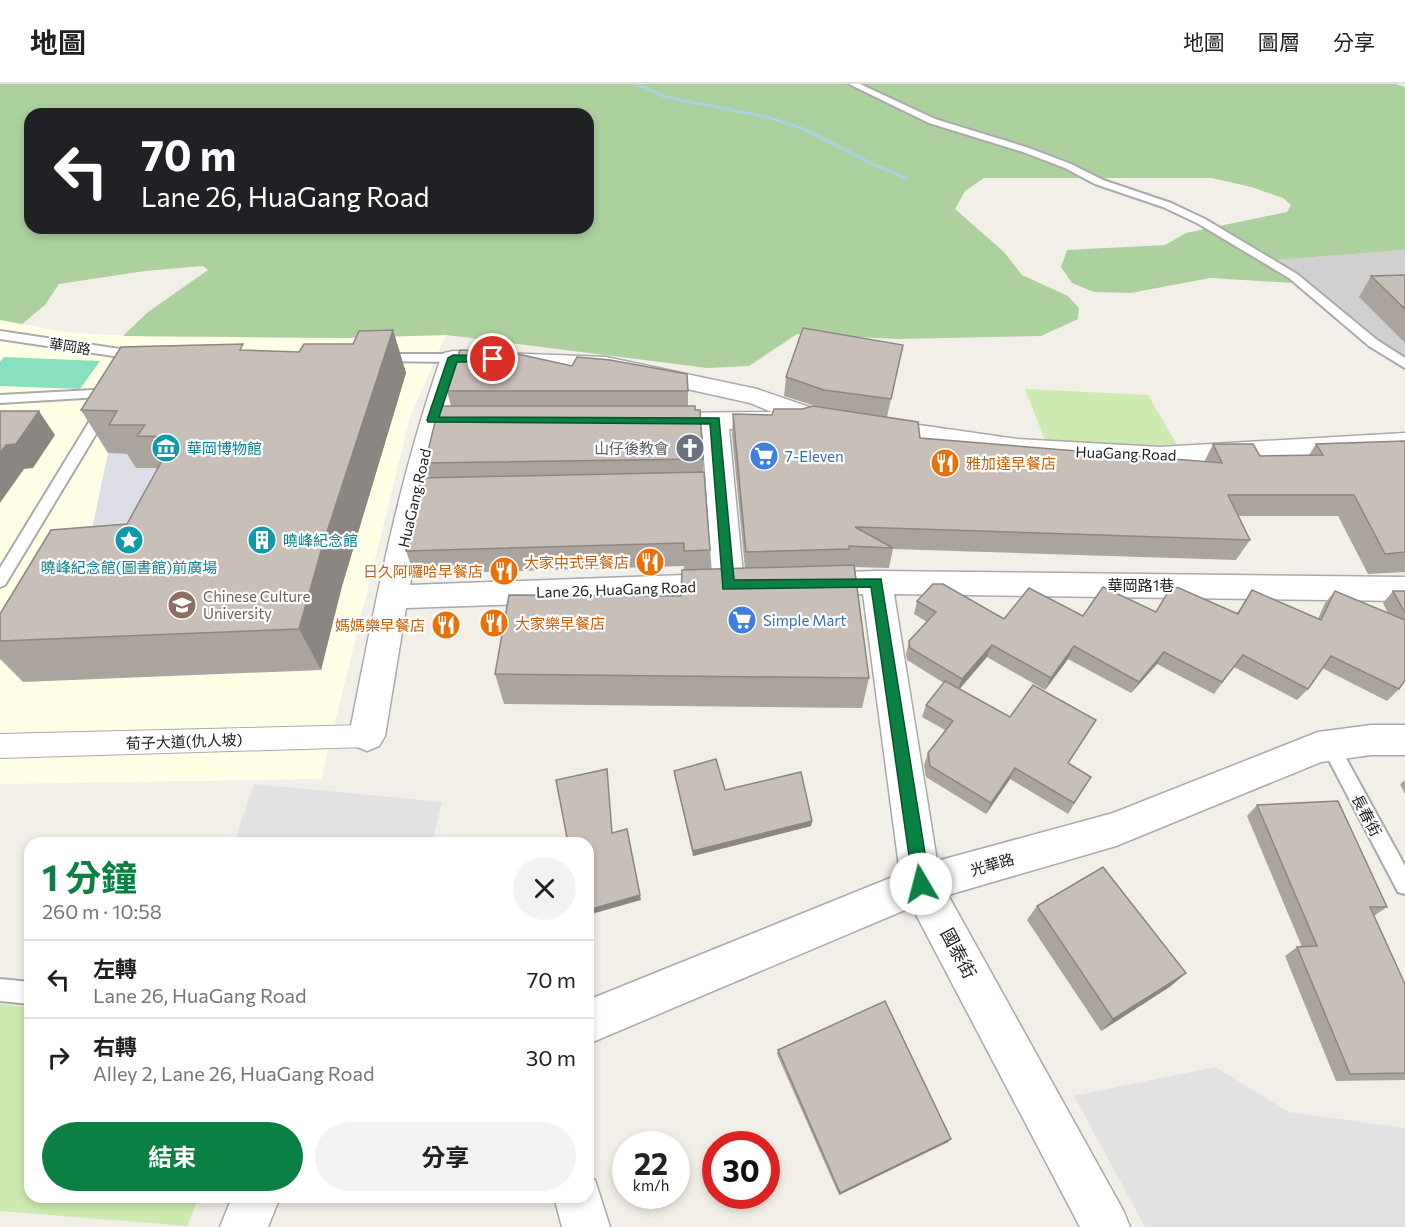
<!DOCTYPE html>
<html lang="zh-TW">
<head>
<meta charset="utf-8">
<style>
  :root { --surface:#fff; --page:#f2f2f2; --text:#202124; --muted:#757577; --line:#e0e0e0; --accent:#0b8043 }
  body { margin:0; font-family:Commissioner,"Noto Sans TC",sans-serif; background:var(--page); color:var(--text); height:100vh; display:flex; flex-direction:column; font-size:22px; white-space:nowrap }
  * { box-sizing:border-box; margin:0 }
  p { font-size:20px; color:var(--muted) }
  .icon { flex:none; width:33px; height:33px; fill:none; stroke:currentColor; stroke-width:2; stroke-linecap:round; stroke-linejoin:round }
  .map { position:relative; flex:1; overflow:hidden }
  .side { position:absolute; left:24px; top:753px; width:570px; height:366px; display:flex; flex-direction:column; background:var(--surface); border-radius:18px; box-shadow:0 3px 9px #0003 }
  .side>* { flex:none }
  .hud { position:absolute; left:24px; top:24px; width:570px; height:126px; border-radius:18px; box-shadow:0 3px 9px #0003; background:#202124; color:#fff; overflow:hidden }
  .speed { position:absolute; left:612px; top:1047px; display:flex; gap:12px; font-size:30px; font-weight:700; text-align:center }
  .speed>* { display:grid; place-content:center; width:78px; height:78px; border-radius:50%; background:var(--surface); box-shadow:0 3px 9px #0003; line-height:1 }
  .speed small { font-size:15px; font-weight:400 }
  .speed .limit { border:9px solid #d22; background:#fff; color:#111 }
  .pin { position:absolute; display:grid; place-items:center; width:51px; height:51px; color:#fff; margin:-26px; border:3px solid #fff; border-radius:50%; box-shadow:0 2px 6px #0007 }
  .me { position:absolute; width:66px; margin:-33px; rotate:352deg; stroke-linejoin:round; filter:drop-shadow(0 0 4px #0008) }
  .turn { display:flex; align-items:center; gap:21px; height:126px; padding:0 18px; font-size:27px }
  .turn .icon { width:78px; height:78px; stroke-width:2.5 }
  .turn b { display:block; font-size:42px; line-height:51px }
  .round { display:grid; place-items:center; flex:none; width:63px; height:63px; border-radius:32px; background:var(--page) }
  .headline { display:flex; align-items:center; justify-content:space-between; height:102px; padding:0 18px }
  h1 { font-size:36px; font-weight:700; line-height:45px; color:var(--accent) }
  .button { display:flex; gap:12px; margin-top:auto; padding:12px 18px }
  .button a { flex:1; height:69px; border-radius:36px; background:var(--accent); color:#fff; font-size:24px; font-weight:700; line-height:69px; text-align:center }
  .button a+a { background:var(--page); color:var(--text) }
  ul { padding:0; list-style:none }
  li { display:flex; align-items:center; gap:18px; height:78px; padding:0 18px; border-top:2px solid var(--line) }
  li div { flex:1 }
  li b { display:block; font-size:22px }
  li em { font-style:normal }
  header { display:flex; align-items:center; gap:36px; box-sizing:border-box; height:84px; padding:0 30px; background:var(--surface); border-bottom:2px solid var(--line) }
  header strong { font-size:28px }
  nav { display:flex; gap:33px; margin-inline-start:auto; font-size:21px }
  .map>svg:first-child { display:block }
  .education { fill:#ffffe5 }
  .religious { fill:#d0d0d0 }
  .grass { fill:#cdebb0 }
  .forest { fill:#add19e; fill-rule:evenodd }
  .pitch { fill:#88e0be }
  .parking { fill:#e2e2e2 }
  .plaza { fill:#dddde8 }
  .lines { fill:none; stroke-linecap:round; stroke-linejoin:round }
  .stream { fill:#aad3df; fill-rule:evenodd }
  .service-casing { stroke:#a9a9a9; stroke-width:4 }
  .pedestrian-casing { stroke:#a9a9a9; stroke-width:2 }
  .minor-casing { stroke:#a9a9a9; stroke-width:3 }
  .service { fill:#fff; fill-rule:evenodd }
  .pedestrian { fill:#fff; fill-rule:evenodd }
  .minor { fill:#fff; fill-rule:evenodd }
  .wall { fill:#aba49e }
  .shaded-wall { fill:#8b8681 }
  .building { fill:#c7bfb8; stroke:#8b8681; stroke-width:1.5 }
  .route { fill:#0b8043; stroke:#07532c; stroke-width:1.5 }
  .labels { text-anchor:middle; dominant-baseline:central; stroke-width:4.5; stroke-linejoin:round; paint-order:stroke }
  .far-street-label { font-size:14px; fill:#222; stroke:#fff }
  .culture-label { font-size:15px; fill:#0d838f; stroke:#fff; text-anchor:start }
  .worship-label { font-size:15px; fill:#5b616d; stroke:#fff; text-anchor:end }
  .street-label { font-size:15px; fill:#222; stroke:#fff }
  .shop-label { font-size:15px; fill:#366cbe; stroke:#fff; text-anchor:start }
  .food-label { font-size:15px; fill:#c56008; stroke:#fff; text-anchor:end }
  .education-label { font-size:15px; fill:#785e54; stroke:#fff; text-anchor:start }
  .near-street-label { font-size:18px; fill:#222; stroke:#fff }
</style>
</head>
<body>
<header>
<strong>地圖</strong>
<nav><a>地圖</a><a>圖層</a><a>分享</a></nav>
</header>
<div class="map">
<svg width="1405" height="1143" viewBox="0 0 1405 1143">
  <rect width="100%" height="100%" fill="#f2efe9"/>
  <polygon class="education" points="0,236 71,249 154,253 345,254 446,251 410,333 321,695 0,700"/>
  <polygon class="religious" points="1405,166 1405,276 1261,177"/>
  <g class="grass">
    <polygon points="1025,305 1148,311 1190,383 1053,377"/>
    <polygon points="0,920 30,923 30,1113 199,1113 187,1142 0,1127"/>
  </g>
  <path class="forest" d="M0,0H1396L1405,3V166L1262,177L1294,199L1210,194L1131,209L1094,208L1072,199L1061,183L1067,166L1165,161L1186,149L1287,128L1291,121L1283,114L1251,103L1212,94H984L965,107L955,125L1004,168L1022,191L1068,212L1079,224L1078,235L1041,252L897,255L797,250L749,282L707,284L446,251L345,254L123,252L148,228L208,186L203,182L145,187L59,200L45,221L22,240L0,236ZM30,30H588V144H30Z"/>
  <polygon class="pitch" points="4,273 100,277 80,305 0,302 0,278"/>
  <g class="parking">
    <polygon points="254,700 442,718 432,759 234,759"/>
    <polygon points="1215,983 1289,1028 1405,1044 1405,1143 1145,1143 1074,1012"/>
  </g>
  <polygon class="plaza" points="108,369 143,370 198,396 83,488"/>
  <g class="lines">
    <polygon class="stream" points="633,0 641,0 668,12 769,32 806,44 874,79 909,94 904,95 870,81 802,46 768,35 664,14"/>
    <g class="service-casing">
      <g id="service">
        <polygon points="849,0 860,0 935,35 1029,64 1071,80 1103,96 1171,119 1205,135 1297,190 1377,256 1405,274 1405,284 1369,262 1289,194 1197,139 1163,123 1095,100 1065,84 1023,68 929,39"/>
        <polygon points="0,247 140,268 146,272 140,276 0,255"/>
        <polygon points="379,270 453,270 459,274 453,278 375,277 373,274"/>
        <polygon points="112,305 117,306 118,309 117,312 0,319 0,311"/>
        <polygon points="104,321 111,325 5,501 0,503 0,484 97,325"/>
        <polygon points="1330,653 1336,656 1405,782 1405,810 1398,808 1321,661 1324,656"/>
        <polygon points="0,895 30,898 30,920 0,917"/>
      </g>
    </g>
    <g class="pedestrian-casing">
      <polygon id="pedestrian" points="367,641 377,644 381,652 377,660 367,663 0,674 0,650"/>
    </g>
    <g class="minor-casing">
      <g id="minor">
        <path d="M453,267L606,273L757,305L821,327L1017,355L1160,363L1405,349V367L1160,381L1017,373L817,343L788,333L789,336L785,342L776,344L729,345L744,501L739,509L728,513L406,524L385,652L379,662L367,667L355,662L349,652C374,524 398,397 441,274L444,269ZM463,282L606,287L750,319L772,328L657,329L648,331L644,337L648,343L657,345H702L712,490L410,501L438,367Z"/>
        <polygon points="877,487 1405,493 1405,517 894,510 937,777 1113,729 1318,648 1371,641 1405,641 1405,671 1371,671 1321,678 1116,762 948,811 1123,1126 1130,1143 1080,1143 912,823 588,960 588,916 900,790 863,510 814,511 803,508 798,500 803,492 814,489"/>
        <polygon points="588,1093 595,1096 610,1143 562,1143 554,1113 588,1113"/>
        <polygon points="232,1113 280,1113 268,1143 220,1143"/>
      </g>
    </g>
    <use href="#service" class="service"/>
    <use href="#pedestrian" class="pedestrian"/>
    <use href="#minor" class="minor"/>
  </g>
  <g class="wall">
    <polygon points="1405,191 1405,259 1359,213 1371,192"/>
    <polygon points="393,246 406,289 342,502 321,586 23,598 0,575 0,530 127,440 157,386 156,384 136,384 127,370 108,369 81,326 246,266 299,268 353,260"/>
    <polygon points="903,261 887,333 920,354 1204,378 1213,360 1260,372 1309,371 1316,360 1405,357 1405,488 1368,490 1338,432 1238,432 1250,456 1236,476 893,465 889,484 855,483 869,594 862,624 504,620 495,590 681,512 684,482 414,490 406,467 429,394 425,379 451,322 447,307 688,307 688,322 703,375 703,388 710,466 710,485 745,484 732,351 733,330 772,331 815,322 784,312 786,293"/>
    <polygon points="1252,506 1318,535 1325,519 1335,507 1388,529 1383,519 1393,507 1405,507 1405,596 1399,605 1387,617 1322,584 1308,605 1297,616 1234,583 1214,610 1157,580 1131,609 1068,575 1045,606 987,573 960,605 1010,633 1089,648 1068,680 1091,693 1068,730 1010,695 986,730 926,693 924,681 928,669 945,646 922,633 926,621 944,599 907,576 906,570 909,557 927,538 914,530 917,517 1004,535 1156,528 1237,529"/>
    <polygon points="674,687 812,737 811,742 693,772 675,693"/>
    <polygon points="1405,696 1405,710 1400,700"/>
    <polygon points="1257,721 1387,823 1374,832 1405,900 1405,996 1336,997 1285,872 1297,863 1302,863 1247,732"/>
    <polygon points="1037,822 1171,902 1101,947 1027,836"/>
    <polygon points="778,966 951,1055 948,1058 839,1111 777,970"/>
  </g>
  <g class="shaded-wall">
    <polygon points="393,246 406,289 342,502 321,586 299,545 323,460"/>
    <polygon points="39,327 55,351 33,384 24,385 0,419 0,369 6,361"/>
    <polygon points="992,561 987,573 957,607 962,595"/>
    <polygon points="1074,562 1068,575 1045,606 1051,594"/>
    <polygon points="1164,568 1157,580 1131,609 1139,598"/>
    <polygon points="1015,684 1010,695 986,730 991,719"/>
    <polygon points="812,737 811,742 693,772 693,767"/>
    <polygon points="640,811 641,816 588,831 588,826"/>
    <polygon points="1186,889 1171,902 1101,947 1113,935"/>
    <polygon points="951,1055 948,1058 839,1111 840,1109"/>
  </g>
  <g class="building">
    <polygon points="1405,191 1405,225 1371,192"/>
    <polygon points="803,244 903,261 891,315 824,306 786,293"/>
    <polygon points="393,246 323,460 299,545 0,557 0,530 51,446 127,440 175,353 137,352 145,341 109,341 117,327 81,326 121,263 243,260 240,266 299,268 304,260 353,260 359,247"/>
    <polygon points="460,266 504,267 572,282 577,273 610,276 687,290 688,307 447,307"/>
    <polygon points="439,322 695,322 695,326 700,326 703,375 425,379"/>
    <polygon points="813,322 918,338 920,354 1222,379 1213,360 1253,360 1260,372 1323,371 1316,360 1405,357 1405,468 1385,470 1354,411 1228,411 1250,456 855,443 893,464 849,462 849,465 746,468 733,330 772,331 774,325 802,325"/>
    <polygon points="0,327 39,327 16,360 6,361 0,369"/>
    <polygon points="704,388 710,466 684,467 684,459 406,467 421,394"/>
    <polygon points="854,481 869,594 495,590 509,511 681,512 682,486"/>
    <polygon points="933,500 943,500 1004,535 1029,504 1083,532 1103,503 1156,528 1171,503 1179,504 1238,530 1252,506 1321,536 1335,507 1405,536 1405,596 1399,605 1331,572 1308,605 1243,571 1222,598 1164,568 1139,598 1074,562 1051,594 992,561 962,595 910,564 909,557 936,528 917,517"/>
    <polygon points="1393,507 1405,507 1405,529"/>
    <polygon points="945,597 1010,633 1033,601 1096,636 1068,679 1091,693 1074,719 1015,684 991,719 930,682 928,669 953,637 926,621"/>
    <polygon points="716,675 725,706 801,688 812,737 693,767 674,687"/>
    <polygon points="607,685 612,749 627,745 640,811 588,826 588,759 568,759 556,696"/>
    <polygon points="1338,717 1387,823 1370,823 1405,900 1405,989 1350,990 1297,863 1317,862 1257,721"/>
    <polygon points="1103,783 1186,889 1113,935 1037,822"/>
    <polygon points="885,917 951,1055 840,1109 778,966"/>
  </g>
  <polygon class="route" points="453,271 493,272 498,275 493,278 457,278 439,333 719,334 734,496 881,495 930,800 927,805 921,808 916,805 913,800 871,503 723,505 710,340 428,338 427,336 448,274"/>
  <defs>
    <g id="museum-disc" transform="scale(1.5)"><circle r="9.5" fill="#0f9aa8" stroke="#fff"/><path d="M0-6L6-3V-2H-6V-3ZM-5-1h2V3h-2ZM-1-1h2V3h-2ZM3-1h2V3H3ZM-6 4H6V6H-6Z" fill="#fff"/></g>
    <g id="church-disc" transform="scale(1.5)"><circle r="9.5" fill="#6b7280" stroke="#fff"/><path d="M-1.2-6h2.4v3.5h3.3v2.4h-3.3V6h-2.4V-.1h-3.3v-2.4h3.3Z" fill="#fff"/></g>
    <g id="supermarket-disc" transform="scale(1.5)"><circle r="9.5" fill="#3f7fe0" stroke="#fff"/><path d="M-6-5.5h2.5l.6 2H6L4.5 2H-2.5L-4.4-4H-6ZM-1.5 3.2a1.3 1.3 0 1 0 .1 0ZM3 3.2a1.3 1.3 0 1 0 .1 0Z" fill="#fff"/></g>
    <g id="restaurant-disc" transform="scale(1.5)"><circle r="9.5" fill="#e8710a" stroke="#fff"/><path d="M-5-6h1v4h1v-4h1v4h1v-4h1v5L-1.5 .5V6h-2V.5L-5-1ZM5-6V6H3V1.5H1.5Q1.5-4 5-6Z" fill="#fff"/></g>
    <g id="sight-disc" transform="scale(1.5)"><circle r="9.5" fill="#0f9aa8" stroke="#fff"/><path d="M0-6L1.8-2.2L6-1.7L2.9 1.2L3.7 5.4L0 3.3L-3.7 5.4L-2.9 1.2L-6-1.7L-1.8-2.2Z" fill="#fff"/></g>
    <g id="building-disc" transform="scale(1.5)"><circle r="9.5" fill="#0f9aa8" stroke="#fff"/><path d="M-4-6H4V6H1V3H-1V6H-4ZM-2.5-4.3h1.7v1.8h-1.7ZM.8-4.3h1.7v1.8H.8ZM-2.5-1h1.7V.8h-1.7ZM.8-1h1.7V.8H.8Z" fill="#fff"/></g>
    <g id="university-disc" transform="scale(1.5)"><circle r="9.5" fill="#8d6e63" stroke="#fff"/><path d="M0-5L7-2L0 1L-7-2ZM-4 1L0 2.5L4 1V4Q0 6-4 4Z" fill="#fff"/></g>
  </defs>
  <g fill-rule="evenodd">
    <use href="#museum-disc" x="166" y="364"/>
    <use href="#church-disc" x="690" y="364"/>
    <use href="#supermarket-disc" x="764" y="372"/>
    <use href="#restaurant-disc" x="945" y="379"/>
    <use href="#sight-disc" x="129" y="456"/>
    <use href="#building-disc" x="262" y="456"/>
    <use href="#restaurant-disc" x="650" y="478"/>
    <use href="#restaurant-disc" x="504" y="487"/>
    <use href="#university-disc" x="182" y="521"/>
    <use href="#supermarket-disc" x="742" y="536"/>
    <use href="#restaurant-disc" x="494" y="539"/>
    <use href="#restaurant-disc" x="446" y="541"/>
  </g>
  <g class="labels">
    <g class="far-street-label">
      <text transform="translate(70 262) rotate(9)">華岡路</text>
    </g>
    <g class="culture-label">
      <text x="187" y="364">華岡博物館</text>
      <text x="283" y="456">曉峰紀念館</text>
      <text x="129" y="483" text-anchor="middle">曉峰紀念館(圖書館)前廣場</text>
    </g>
    <g class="worship-label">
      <text x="669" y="364">山仔後教會</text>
    </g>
    <g class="street-label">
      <text transform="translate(1126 369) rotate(2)">HuaGang Road</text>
      <text transform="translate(414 414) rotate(-77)">HuaGang Road</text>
      <text x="1141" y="501">華岡路1巷</text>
      <text transform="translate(616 505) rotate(-2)">Lane 26, HuaGang Road</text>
      <text transform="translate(184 657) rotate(-2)">荀子大道(仇人坡)</text>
      <text transform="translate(1367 731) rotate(62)">長春街</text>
      <text transform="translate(992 780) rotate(-16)">光華路</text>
    </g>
    <g class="shop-label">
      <text x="785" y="372">7-Eleven</text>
      <text x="763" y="536">Simple Mart</text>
    </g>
    <g class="food-label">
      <text x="966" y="379" text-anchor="start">雅加達早餐店</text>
      <text x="629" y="478">大家中式早餐店</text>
      <text x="483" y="487">日久阿囉哈早餐店</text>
      <text x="515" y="539" text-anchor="start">大家樂早餐店</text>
      <text x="425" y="541">媽媽樂早餐店</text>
    </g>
    <g class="education-label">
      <text x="203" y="512">Chinese Culture<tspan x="203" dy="17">University</tspan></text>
    </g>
    <g class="near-street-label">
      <text transform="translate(959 869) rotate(62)">國泰街</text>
    </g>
  </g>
</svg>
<div class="speed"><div>22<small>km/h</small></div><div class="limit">30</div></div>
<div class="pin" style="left:493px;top:275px;background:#d93025"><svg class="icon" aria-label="arrive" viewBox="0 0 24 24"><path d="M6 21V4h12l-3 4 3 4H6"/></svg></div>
<svg class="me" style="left:921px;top:800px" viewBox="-20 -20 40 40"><circle r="19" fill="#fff"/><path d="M0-13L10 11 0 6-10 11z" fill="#0b8043"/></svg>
<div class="hud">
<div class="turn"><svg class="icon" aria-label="left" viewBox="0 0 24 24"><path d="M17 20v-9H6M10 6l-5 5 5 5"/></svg><div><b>70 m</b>Lane 26, HuaGang Road</div></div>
</div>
<section class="side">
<div class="headline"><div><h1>1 分鐘</h1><p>260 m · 10:58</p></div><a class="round"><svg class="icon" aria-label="close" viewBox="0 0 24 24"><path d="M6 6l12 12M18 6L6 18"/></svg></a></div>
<ul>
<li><svg class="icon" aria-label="left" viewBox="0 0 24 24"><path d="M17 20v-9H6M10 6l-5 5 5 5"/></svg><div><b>左轉</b><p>Lane 26, HuaGang Road</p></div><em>70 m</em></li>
<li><svg class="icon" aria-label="right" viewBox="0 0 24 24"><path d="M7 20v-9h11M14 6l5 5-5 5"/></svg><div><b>右轉</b><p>Alley 2, Lane 26, HuaGang Road</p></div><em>30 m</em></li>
</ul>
<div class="button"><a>結束</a><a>分享</a></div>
</section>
</div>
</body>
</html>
